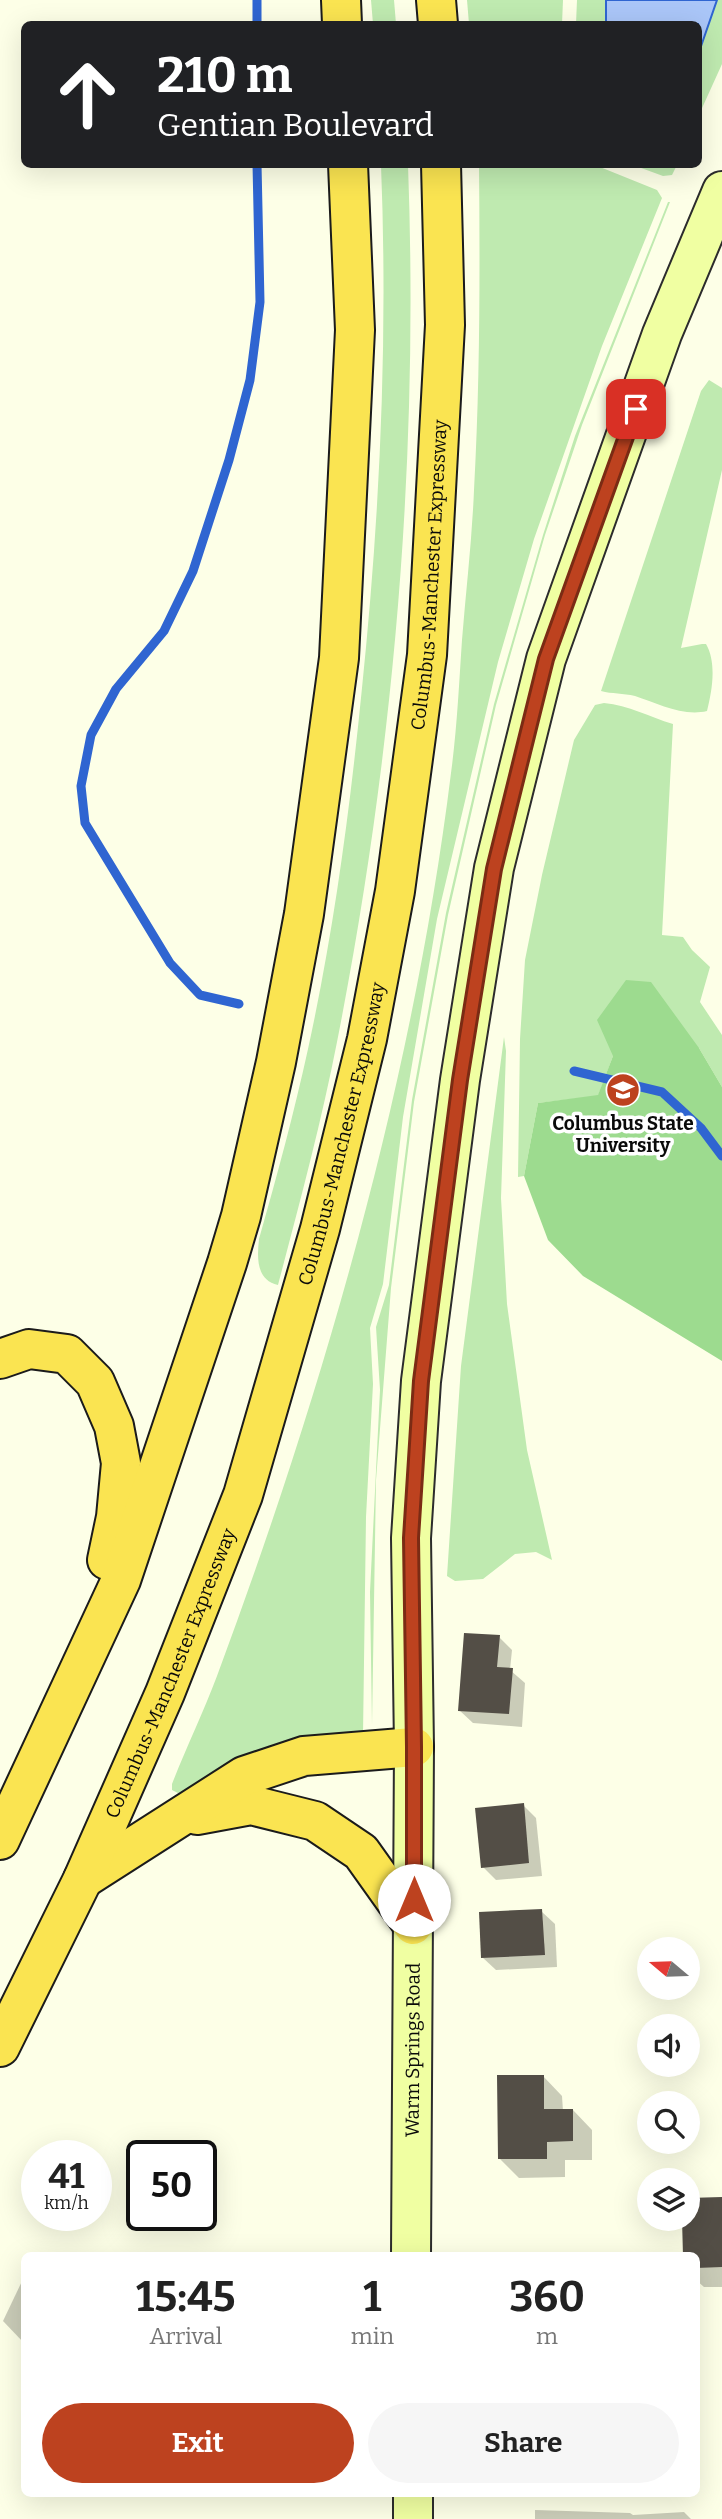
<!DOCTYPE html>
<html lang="en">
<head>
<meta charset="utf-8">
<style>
  :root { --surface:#fff; --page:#f6f6f6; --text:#222; --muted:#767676; --accent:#bd421f }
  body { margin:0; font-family:Bitter,serif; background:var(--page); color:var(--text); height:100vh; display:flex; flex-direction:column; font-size:26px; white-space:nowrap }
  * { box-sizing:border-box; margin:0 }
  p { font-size:23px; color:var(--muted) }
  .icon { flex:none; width:38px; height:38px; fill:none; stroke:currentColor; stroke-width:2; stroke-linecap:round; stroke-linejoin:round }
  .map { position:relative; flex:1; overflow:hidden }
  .sheet { position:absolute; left:21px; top:2252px; width:679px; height:245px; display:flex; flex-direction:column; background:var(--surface); border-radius:10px; box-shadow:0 7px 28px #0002 }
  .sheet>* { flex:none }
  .hud { position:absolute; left:21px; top:21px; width:681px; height:147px; border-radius:10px; box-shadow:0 7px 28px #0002; background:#202124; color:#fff; overflow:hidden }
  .needle { width:46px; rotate:289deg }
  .controls { position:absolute; left:637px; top:1937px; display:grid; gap:14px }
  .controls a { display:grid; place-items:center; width:63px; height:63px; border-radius:50%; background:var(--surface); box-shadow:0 7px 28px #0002; font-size:35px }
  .speed { position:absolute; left:21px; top:2140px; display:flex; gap:14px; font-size:35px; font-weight:700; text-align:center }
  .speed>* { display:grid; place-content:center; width:91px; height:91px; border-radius:50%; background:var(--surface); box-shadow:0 7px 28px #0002; line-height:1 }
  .speed small { font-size:18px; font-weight:400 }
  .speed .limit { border:4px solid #111; border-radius:10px; background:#fff; color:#111 }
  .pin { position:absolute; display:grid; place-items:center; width:60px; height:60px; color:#fff; margin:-30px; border-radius:14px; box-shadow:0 4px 10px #0006 }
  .me { position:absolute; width:77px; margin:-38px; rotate:0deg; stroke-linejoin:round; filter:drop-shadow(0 0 5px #0008) }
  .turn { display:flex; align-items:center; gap:24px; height:147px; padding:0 21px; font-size:32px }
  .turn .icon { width:91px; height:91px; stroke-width:2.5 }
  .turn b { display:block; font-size:49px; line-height:60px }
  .eta { display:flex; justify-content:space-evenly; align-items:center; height:119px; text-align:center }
  .eta b { font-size:42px; font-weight:700; line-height:49px }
  .cta { display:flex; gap:14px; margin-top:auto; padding:14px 21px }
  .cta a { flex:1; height:80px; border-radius:42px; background:var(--accent); color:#fff; font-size:28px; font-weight:700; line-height:80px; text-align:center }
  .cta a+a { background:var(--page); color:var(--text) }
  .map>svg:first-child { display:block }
  .green { fill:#bfeab0 }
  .forest { fill:#9ddb8f }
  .water { fill:#aac6f8; stroke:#2f65d1; stroke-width:2 }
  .shadow { fill:#0003 }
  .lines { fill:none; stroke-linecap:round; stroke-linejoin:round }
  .stream { stroke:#2f65d1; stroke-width:9 }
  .building { fill:#534e46 }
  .secondary-casing { stroke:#2c2c2c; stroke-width:42 }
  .trunk-casing { stroke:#1b1b1b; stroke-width:42 }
  .secondary { stroke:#f0ffa2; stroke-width:38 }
  .trunk { stroke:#fae451; stroke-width:38 }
  .route-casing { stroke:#7b2b14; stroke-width:18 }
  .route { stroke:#bd421f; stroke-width:12 }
  .labels { text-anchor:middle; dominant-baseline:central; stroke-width:7; stroke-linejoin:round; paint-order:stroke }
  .street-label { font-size:19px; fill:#0a0a0a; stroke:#fff }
  .poi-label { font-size:19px; font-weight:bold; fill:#0a0a0a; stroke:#fff }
</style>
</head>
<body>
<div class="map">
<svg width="722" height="2519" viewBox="0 0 722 2519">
  <rect width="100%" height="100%" fill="#fdffe7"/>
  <g class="green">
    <polygon points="371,0 394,0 396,24 373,24"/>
    <polygon points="467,0 563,0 562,24 469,24"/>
    <polygon points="577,0 722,0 722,64 698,117 698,24 576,24"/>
    <path d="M381,165H408C419,459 394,753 337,1042C321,1124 299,1205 278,1285C256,1280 257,1258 259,1239C277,1176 294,1113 308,1049C334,930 350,809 362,688C380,514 388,339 381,165Z"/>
    <path d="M479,165H595L657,190L662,198L602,346L534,539L498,662L437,919L403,1117L383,1284L370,1328L373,1384L366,1517L363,1735L178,1793L172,1790V1784C186,1748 203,1713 217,1676C324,1388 413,1080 451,773C457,729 459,684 462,640C466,590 472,540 474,490C480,382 480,273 479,165Z"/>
    <polygon points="633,165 677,164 677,165 672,175 663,176"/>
    <polygon points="668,202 670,202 582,425 545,535 496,705 448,915 414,1102 391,1288 376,1480 372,1725 370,1592 380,1390 376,1327 389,1285 412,1100 446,913 494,704 543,535 575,436"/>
    <path d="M709,380L722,388V470L681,648L702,644H706C717,663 712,691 707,711C683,717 657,703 635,696C623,693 612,694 601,691L701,391Z"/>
    <path d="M604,703C629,705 649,717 673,724L662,935L683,937L692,950L710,967L700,1002L722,1035V1087L699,1048L613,1056L598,1096L538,1103L524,1176L518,1177L520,1039L525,960L542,875L574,740L595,705Z"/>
    <polygon points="504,1037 506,1051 501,1198 507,1304 527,1450 552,1560 536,1552 515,1554 483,1579 455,1581 447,1576 461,1366"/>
  </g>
  <polygon class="forest" points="626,980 651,982 699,1048 722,1087 722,1361 583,1276 548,1240 524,1176 538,1103 598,1095 613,1056 597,1020"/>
  <polygon class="water" points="606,0 717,0 698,55 698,24 606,24"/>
  <g class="shadow">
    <polygon points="499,1637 512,1650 510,1670 525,1683 522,1727 473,1723 459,1710"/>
    <polygon points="523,1805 536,1818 542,1876 496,1880 483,1867"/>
    <polygon points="541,1911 555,1924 557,1967 496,1970 482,1957"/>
    <polygon points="543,2076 562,2096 563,2111 573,2110 592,2130 592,2160 565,2160 565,2177 519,2178 500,2159"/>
    <polygon points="722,2199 722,2287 704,2287 696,2280 696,2256 683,2219 688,2219 688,2200"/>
    <polygon points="24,2277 24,2343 3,2321"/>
    <polygon points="535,2510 630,2513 633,2515 684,2512 691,2519 535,2519"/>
  </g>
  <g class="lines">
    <g class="stream">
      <polyline points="257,24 257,0"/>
      <polyline points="239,1004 200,995 170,963 85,823 81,786 91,735 116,689 164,631 193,571 229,460 250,380 260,302 257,164"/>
      <polyline points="574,1071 662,1092 701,1128 722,1156"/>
    </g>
  </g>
  <g class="building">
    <polygon points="464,1633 500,1635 497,1667 513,1668 509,1714 458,1711"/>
    <polygon points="524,1803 529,1863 481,1868 475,1808"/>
    <polygon points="542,1909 545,1955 481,1958 479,1912"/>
    <polygon points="497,2075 544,2075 544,2109 573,2109 573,2141 547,2142 547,2159 498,2159"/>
    <polygon points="722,2197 722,2267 696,2268 696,2256 683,2256 682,2219 688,2219 688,2198"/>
  </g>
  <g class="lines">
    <g class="secondary-casing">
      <g id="secondary">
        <path id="s1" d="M411,2256L414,1747L411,1538L421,1381L460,1080L494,868L546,659L662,334L722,191"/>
        <polyline points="413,2494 413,2519"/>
      </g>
    </g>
    <g class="trunk-casing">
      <g id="trunk">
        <polyline points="341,0 342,24"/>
        <polyline points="436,0 438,24"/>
        <polyline points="0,1359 29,1349 67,1354 95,1382 114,1426 121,1463 116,1517 107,1560"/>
        <polyline points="197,1815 251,1805 315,1821 361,1852 413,1925"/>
        <polyline points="0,1840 121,1580 227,1263 241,1216 276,1062 304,914 339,658 355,330 348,164"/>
        <polyline points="83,1879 244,1776 304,1756 414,1747"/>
        <path id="s2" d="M0,2047L83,1879L165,1693L243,1495L320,1229L367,1039L395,891L427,655L445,325L441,164"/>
      </g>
    </g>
    <use href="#secondary" class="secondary"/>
    <use href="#trunk" class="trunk"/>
  </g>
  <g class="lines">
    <g class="route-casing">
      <polyline id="route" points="414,1900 414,1747 411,1538 421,1381 460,1080 494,869 546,659 636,409"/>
    </g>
    <use href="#route" class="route"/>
  </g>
  <defs>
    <g id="university-disc" transform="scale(1.75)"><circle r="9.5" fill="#bd421f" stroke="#fff"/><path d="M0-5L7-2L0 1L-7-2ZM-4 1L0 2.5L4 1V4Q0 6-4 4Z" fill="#fff"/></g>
  </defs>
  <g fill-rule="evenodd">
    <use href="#university-disc" x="623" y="1090"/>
  </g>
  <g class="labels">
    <g class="street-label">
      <text stroke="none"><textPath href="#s2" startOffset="1545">Columbus-Manchester Expressway</textPath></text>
      <text stroke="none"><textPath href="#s2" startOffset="978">Columbus-Manchester Expressway</textPath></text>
      <text stroke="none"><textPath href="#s2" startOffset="411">Columbus-Manchester Expressway</textPath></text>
      <text stroke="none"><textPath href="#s1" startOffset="206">Warm Springs Road</textPath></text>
    </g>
    <g class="poi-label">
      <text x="623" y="1123">Columbus State<tspan x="623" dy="22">University</tspan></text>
    </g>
  </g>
</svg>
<div class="controls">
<a><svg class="needle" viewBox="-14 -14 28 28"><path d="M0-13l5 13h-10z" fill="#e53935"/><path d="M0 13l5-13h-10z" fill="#767676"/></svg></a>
<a><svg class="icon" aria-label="sound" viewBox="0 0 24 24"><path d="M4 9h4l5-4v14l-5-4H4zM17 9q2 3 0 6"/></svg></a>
<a><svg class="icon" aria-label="search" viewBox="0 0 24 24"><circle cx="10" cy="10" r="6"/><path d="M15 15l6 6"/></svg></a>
<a><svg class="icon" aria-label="layers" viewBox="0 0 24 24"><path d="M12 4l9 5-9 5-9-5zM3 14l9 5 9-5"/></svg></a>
</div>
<div class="speed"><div>41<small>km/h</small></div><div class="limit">50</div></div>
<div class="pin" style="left:636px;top:409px;background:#d93025"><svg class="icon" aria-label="arrive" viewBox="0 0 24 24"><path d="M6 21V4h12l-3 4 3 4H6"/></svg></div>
<svg class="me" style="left:414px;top:1900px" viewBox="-20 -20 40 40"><circle r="19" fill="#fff"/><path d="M0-13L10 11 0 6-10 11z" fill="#bd421f"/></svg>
<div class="hud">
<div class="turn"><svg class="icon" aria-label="ahead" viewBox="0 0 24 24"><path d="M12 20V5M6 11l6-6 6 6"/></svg><div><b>210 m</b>Gentian Boulevard</div></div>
</div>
<section class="sheet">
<div class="eta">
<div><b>15:45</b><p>Arrival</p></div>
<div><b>1</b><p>min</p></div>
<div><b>360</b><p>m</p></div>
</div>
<div class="cta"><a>Exit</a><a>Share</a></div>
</section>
</div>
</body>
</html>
